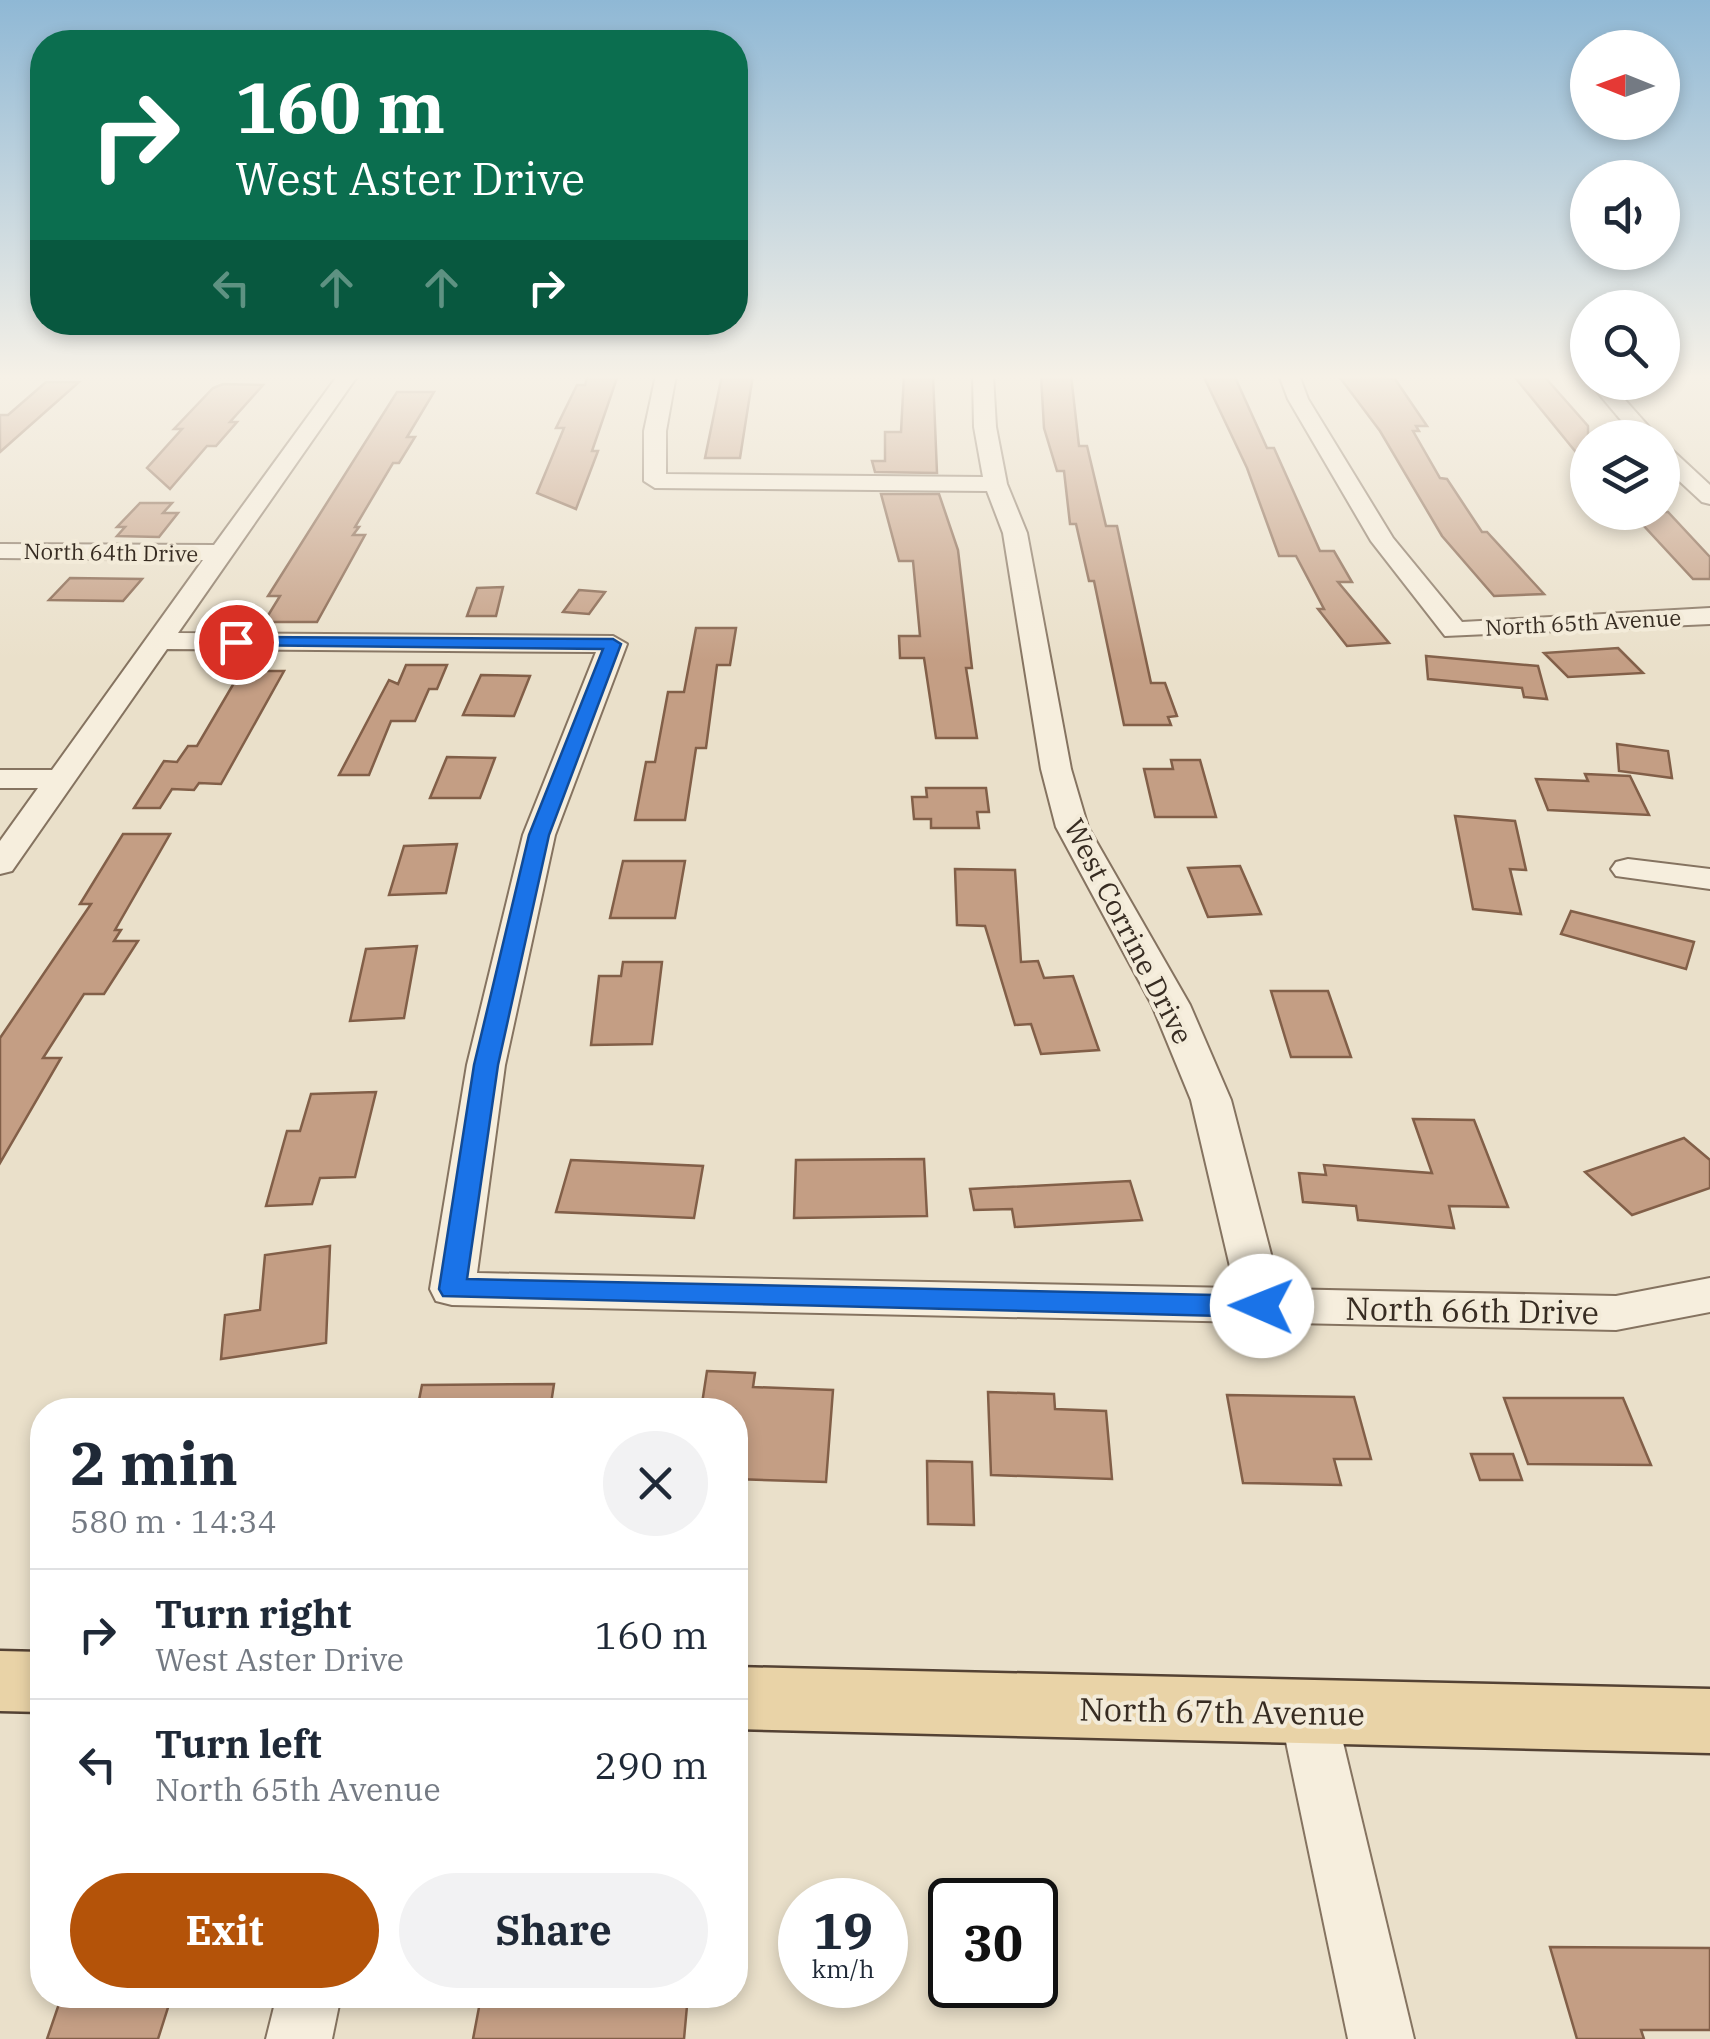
<!DOCTYPE html>
<html lang="en">
<head>
<meta charset="utf-8">
<style>
  :root { --surface:#fff; --page:#f2f2f3; --text:#1f2937; --muted:#747a83; --line:#e0e1e3; --accent:#b45309 }
  body { margin:0; font-family:"IBM Plex Serif",serif; background:var(--page); color:var(--text); height:100vh; display:flex; flex-direction:column; font-size:38px; white-space:nowrap }
  * { box-sizing:border-box; margin:0 }
  p { font-size:32px; color:var(--muted) }
  .icon { flex:none; width:55px; height:55px; fill:none; stroke:currentColor; stroke-width:2; stroke-linecap:round; stroke-linejoin:round }
  .map { position:relative; flex:1; overflow:hidden }
  .panel { position:absolute; left:30px; top:1398px; width:718px; height:610px; display:flex; flex-direction:column; background:var(--surface); border-radius:40px; box-shadow:0 5px 15px #0003 }
  .panel>* { flex:none }
  .top-card { position:absolute; left:30px; top:30px; width:718px; height:305px; border-radius:40px; box-shadow:0 5px 15px #0003; background:#0b6e4f; color:#fff; overflow:hidden }
  .needle { width:65px; rotate:271deg }
  .fabs { position:absolute; left:1570px; top:30px; display:grid; gap:20px }
  .fabs a { display:grid; place-items:center; width:110px; height:110px; border-radius:50%; background:var(--surface); box-shadow:0 5px 15px #0003; font-size:50px }
  .speed { position:absolute; left:778px; top:1878px; display:flex; gap:20px; font-size:50px; font-weight:700; text-align:center }
  .speed>* { display:grid; place-content:center; width:130px; height:130px; border-radius:50%; background:var(--surface); box-shadow:0 5px 15px #0003; line-height:1 }
  .speed small { font-size:25px; font-weight:400 }
  .speed .limit { border:5px solid #111; border-radius:15px; background:#fff; color:#111 }
  .pin { position:absolute; display:grid; place-items:center; width:85px; height:85px; color:#fff; margin:-42px; border:5px solid #fff; border-radius:50%; box-shadow:0 2px 10px #0007 }
  .me { position:absolute; width:110px; margin:-55px; rotate:271deg; stroke-linejoin:round; filter:drop-shadow(0 0 8px #0008) }
  .turn { display:flex; align-items:center; gap:35px; height:210px; padding:0 40px; font-size:45px }
  .turn .icon { width:130px; height:130px; stroke-width:2.5 }
  .turn b { display:block; font-size:70px; line-height:85px }
  .lanes { display:flex; align-items:center; height:95px; padding:0 40px; background:#0003; justify-content:center; gap:50px; direction:ltr }
  .lanes .off { opacity:.35 }
  .round { display:grid; place-items:center; flex:none; width:105px; height:105px; border-radius:52px; background:var(--page) }
  .summary { display:flex; align-items:center; justify-content:space-between; height:170px; padding:0 40px }
  h1 { font-size:60px; font-weight:700; line-height:75px }
  .button { display:flex; gap:20px; margin-top:auto; padding:20px 40px }
  .button a { flex:1; height:115px; border-radius:60px; background:var(--accent); color:#fff; font-size:40px; font-weight:700; line-height:115px; text-align:center }
  .button a+a { background:var(--page); color:var(--text) }
  ul { padding:0; list-style:none }
  li { display:flex; align-items:center; gap:30px; height:130px; padding:0 40px; border-top:2px solid var(--line) }
  li div { flex:1 }
  li b { display:block; font-size:38px }
  li em { font-style:normal }
  .map>svg:first-child { display:block }
  .building { fill:#c49e84; stroke:#825f48; stroke-width:2.5 }
  .lines { fill:none; stroke-linecap:round; stroke-linejoin:round }
  .minor-casing { stroke:#857360; stroke-width:4 }
  .major-casing { stroke:#544234; stroke-width:5 }
  .minor { fill:#f6eedd; fill-rule:evenodd }
  .major { fill:#e9d3a7; fill-rule:evenodd }
  .route { fill:#1a73e8; stroke:#114b97; stroke-width:2.5 }
  .labels { text-anchor:middle; dominant-baseline:central; stroke-width:8; stroke-linejoin:round; paint-order:stroke }
  .far-street-label { font-size:22px; fill:#372c22; stroke:#f3ebd9 }
  .street-label { font-size:28px; fill:#372c22; stroke:#f3ebd9 }
  .near-street-label { font-size:32px; fill:#372c22; stroke:#f3ebd9 }
</style>
</head>
<body>
<div class="map">
<svg width="1710" height="2039" viewBox="0 0 1710 2039">
  <rect width="100%" height="100%" fill="#eae0ca"/>
  <g class="building">
    <polygon points="588,375 618,375 592,451 598,451 576,509 537,493 564,428 556,428 577,385 585,385"/>
    <polygon points="722,375 753,375 740,458 705,458"/>
    <polygon points="904,375 933,375 937,473 875,472 872,461 885,461 885,432 901,432"/>
    <polygon points="1041,375 1071,375 1079,446 1087,446 1106,526 1117,526 1151,683 1165,683 1177,716 1168,717 1171,725 1124,725 1094,581 1089,581 1076,524 1070,524 1064,471 1057,471 1044,428"/>
    <polygon points="1203,375 1234,375 1267,448 1274,448 1320,551 1334,551 1352,582 1338,582 1389,643 1347,646 1318,609 1324,609 1296,556 1279,556 1247,468"/>
    <polygon points="1338,375 1395,379 1427,426 1416,426 1419,431 1413,431 1440,478 1447,479 1482,532 1487,532 1544,594 1494,596 1442,536 1380,431"/>
    <polygon points="1513,375 1543,375 1588,426 1588,467"/>
    <polygon points="46,382 79,382 0,452 0,415 8,415"/>
    <polygon points="223,384 263,385 230,422 237,422 216,446 207,446 170,489 147,468 182,429 174,429 213,388"/>
    <polygon points="397,392 434,392 407,437 415,437 399,463 393,463 355,527 359,527 353,535 365,535 317,622 264,622 280,596 268,596"/>
    <polygon points="881,494 939,494 958,550 972,668 966,668 977,738 936,738 924,658 900,658 899,636 920,636 913,561 899,561"/>
    <polygon points="140,503 172,503 163,513 178,513 159,537 117,536 125,527 117,527"/>
    <polygon points="1631,512 1668,512 1710,557 1710,579 1693,579"/>
    <polygon points="70,578 142,579 123,601 49,600"/>
    <polygon points="503,587 496,616 467,616 477,588"/>
    <polygon points="579,590 605,592 589,614 563,612"/>
    <polygon points="696,628 736,628 730,665 717,665 706,748 696,748 685,820 635,820 646,762 655,762 668,692 684,692"/>
    <polygon points="1618,648 1643,673 1568,677 1544,653"/>
    <polygon points="1426,656 1538,666 1547,699 1524,697 1522,688 1428,679"/>
    <polygon points="406,665 447,665 437,689 429,689 415,721 391,721 369,775 339,775 389,680 398,684"/>
    <polygon points="241,671 284,671 221,784 199,783 194,790 172,789 160,808 134,808 164,761 177,762 188,746 197,746"/>
    <polygon points="481,675 530,676 514,716 463,715"/>
    <polygon points="1617,744 1668,751 1672,778 1619,771"/>
    <polygon points="447,757 495,758 480,798 430,798"/>
    <polygon points="1171,760 1200,760 1216,817 1155,817 1144,769 1173,769"/>
    <polygon points="1585,774 1630,776 1649,815 1548,810 1536,779 1588,781"/>
    <polygon points="926,788 986,788 989,812 977,812 979,828 931,828 931,819 914,819 912,797 927,797"/>
    <polygon points="1455,816 1515,821 1526,870 1510,869 1521,914 1473,909"/>
    <polygon points="123,834 170,834 115,930 121,930 114,941 138,941 104,994 84,994 43,1058 61,1058 0,1163 0,1038 91,904 80,904"/>
    <polygon points="457,844 446,893 389,895 404,846"/>
    <polygon points="623,861 685,861 675,918 610,918"/>
    <polygon points="1240,866 1261,914 1208,917 1188,868"/>
    <polygon points="955,869 1015,870 1021,962 1038,961 1044,978 1073,976 1099,1050 1041,1054 1031,1024 1015,1025 985,926 957,925"/>
    <polygon points="1571,911 1694,942 1686,969 1561,934"/>
    <polygon points="417,946 404,1018 350,1021 366,949"/>
    <polygon points="623,962 662,962 652,1044 591,1045 599,976 621,976"/>
    <polygon points="1271,991 1328,991 1351,1057 1291,1057"/>
    <polygon points="376,1092 355,1177 320,1178 312,1204 266,1206 287,1131 300,1131 311,1094"/>
    <polygon points="1413,1119 1474,1120 1508,1207 1449,1206 1454,1228 1358,1220 1356,1206 1303,1202 1299,1173 1326,1175 1324,1165 1432,1173"/>
    <polygon points="1684,1138 1710,1160 1710,1188 1632,1215 1585,1172"/>
    <polygon points="924,1159 927,1216 794,1218 796,1160"/>
    <polygon points="571,1160 703,1166 694,1218 556,1212"/>
    <polygon points="1130,1181 1142,1220 1015,1227 1012,1209 974,1210 970,1189"/>
    <polygon points="330,1246 326,1343 221,1359 225,1315 260,1310 265,1255"/>
    <polygon points="707,1371 755,1373 753,1387 833,1390 826,1482 735,1479 735,1410 701,1410"/>
    <polygon points="554,1384 550,1410 417,1410 422,1385"/>
    <polygon points="988,1392 1054,1394 1055,1409 1106,1411 1112,1479 991,1475"/>
    <polygon points="1227,1395 1354,1397 1371,1459 1334,1459 1341,1485 1243,1483"/>
    <polygon points="1504,1398 1623,1398 1651,1465 1528,1464"/>
    <polygon points="1471,1454 1513,1454 1522,1480 1480,1480"/>
    <polygon points="927,1461 972,1462 974,1525 928,1524"/>
    <polygon points="1550,1947 1710,1948 1710,2030 1641,2030 1644,2039 1577,2039"/>
    <polygon points="62,1995 172,1995 158,2039 47,2039"/>
    <polygon points="540,1995 688,1995 684,2039 473,2039 480,2002 539,2004"/>
  </g>
  <g class="lines">
    <g class="minor-casing">
      <g id="minor">
        <polygon points="338,375 358,375 178,633 613,636 627,644 555,835 505,1065 477,1273 1235,1288 1191,1100 1152,1005 1056,827 1041,769 1003,533 987,491 655,488 644,481 644,431 656,375 676,375 666,431 666,474 983,477 974,427 973,375 993,375 996,427 1007,484 1027,533 1071,769 1088,827 1190,1005 1231,1100 1280,1289 1616,1296 1710,1278 1710,1312 1616,1330 452,1305 436,1301 430,1289 467,1065 523,835 596,652 167,649 12,871 0,874 0,841 38,788 0,788 0,770 52,770 203,560 0,558 0,544 214,545"/>
        <polygon points="1279,375 1299,375 1308,399 1393,538 1462,622 1710,608 1710,624 1445,636 1371,541 1288,399"/>
        <polygon points="1588,381 1609,382 1659,438 1636,438"/>
        <polygon points="1662,446 1670,448 1710,485 1710,504 1702,502 1662,465"/>
        <polygon points="1628,859 1710,869 1710,889 1616,876 1611,869 1616,862"/>
        <polygon points="1308,1687 1328,1695 1336,1713 1414,2039 1348,2039 1280,1713 1288,1695"/>
        <polygon points="277,1995 341,1995 332,2039 266,2039"/>
      </g>
    </g>
    <g class="major-casing">
      <g id="major">
        <polygon points="0,1651 42,1652 42,1712 0,1711"/>
        <polygon points="735,1667 1710,1689 1710,1753 735,1729"/>
      </g>
    </g>
    <use href="#minor" class="minor"/>
    <use href="#major" class="major"/>
  </g>
  <linearGradient id="sky" x2="0" y2="1"><stop stop-color="#8fb8d5"/><stop offset="0.57" stop-color="#f6f1e7"/><stop offset="1" stop-color="#f6f1e7" stop-opacity="0"/></linearGradient>
  <rect width="1710" height="661" fill="url(#sky)"/>
  <polygon class="route" points="236,637 613,639 621,644 549,835 498,1065 467,1279 1262,1296 1272,1299 1276,1306 1272,1314 1262,1317 443,1296 439,1289 474,1065 529,835 603,649 230,645 230,638"/>
  <g class="labels">
    <g class="far-street-label">
      <text transform="translate(111 552) rotate(1)">North 64th Drive</text>
      <text transform="translate(1583 622) rotate(-3)">North 65th Avenue</text>
    </g>
    <g class="street-label">
      <text transform="translate(1129 931) rotate(63)">West Corrine Drive</text>
    </g>
    <g class="near-street-label">
      <text transform="translate(1472 1310) rotate(1)">North 66th Drive</text>
      <text transform="translate(1222 1711) rotate(1)">North 67th Avenue</text>
    </g>
  </g>
</svg>
<div class="fabs">
<a><svg class="needle" viewBox="-14 -14 28 28"><path d="M0-13l5 13h-10z" fill="#e53935"/><path d="M0 13l5-13h-10z" fill="#747a83"/></svg></a>
<a><svg class="icon" aria-label="sound" viewBox="0 0 24 24"><path d="M4 9h4l5-4v14l-5-4H4zM17 9q2 3 0 6"/></svg></a>
<a><svg class="icon" aria-label="search" viewBox="0 0 24 24"><circle cx="10" cy="10" r="6"/><path d="M15 15l6 6"/></svg></a>
<a><svg class="icon" aria-label="layers" viewBox="0 0 24 24"><path d="M12 4l9 5-9 5-9-5zM3 14l9 5 9-5"/></svg></a>
</div>
<div class="speed"><div>19<small>km/h</small></div><div class="limit">30</div></div>
<div class="pin" style="left:236px;top:642px;background:#d93025"><svg class="icon" aria-label="arrive" viewBox="0 0 24 24"><path d="M6 21V4h12l-3 4 3 4H6"/></svg></div>
<svg class="me" style="left:1262px;top:1306px" viewBox="-20 -20 40 40"><circle r="19" fill="#fff"/><path d="M0-13L10 11 0 6-10 11z" fill="#1a73e8"/></svg>
<div class="top-card">
<div class="turn"><svg class="icon" aria-label="right" viewBox="0 0 24 24"><path d="M7 20v-9h11M14 6l5 5-5 5"/></svg><div><b>160 m</b>West Aster Drive</div></div>
<div class="lanes"><svg class="icon off" aria-label="left" viewBox="0 0 24 24"><path d="M17 20v-9H6M10 6l-5 5 5 5"/></svg><svg class="icon off" aria-label="ahead" viewBox="0 0 24 24"><path d="M12 20V5M6 11l6-6 6 6"/></svg><svg class="icon off" aria-label="ahead" viewBox="0 0 24 24"><path d="M12 20V5M6 11l6-6 6 6"/></svg><svg class="icon" aria-label="right" viewBox="0 0 24 24"><path d="M7 20v-9h11M14 6l5 5-5 5"/></svg></div>
</div>
<section class="panel">
<div class="summary"><div><h1>2 min</h1><p>580 m · 14:34</p></div><a class="round"><svg class="icon" aria-label="close" viewBox="0 0 24 24"><path d="M6 6l12 12M18 6L6 18"/></svg></a></div>
<ul>
<li><svg class="icon" aria-label="right" viewBox="0 0 24 24"><path d="M7 20v-9h11M14 6l5 5-5 5"/></svg><div><b>Turn right</b><p>West Aster Drive</p></div><em>160 m</em></li>
<li><svg class="icon" aria-label="left" viewBox="0 0 24 24"><path d="M17 20v-9H6M10 6l-5 5 5 5"/></svg><div><b>Turn left</b><p>North 65th Avenue</p></div><em>290 m</em></li>
</ul>
<div class="button"><a>Exit</a><a>Share</a></div>
</section>
</div>
</body>
</html>
